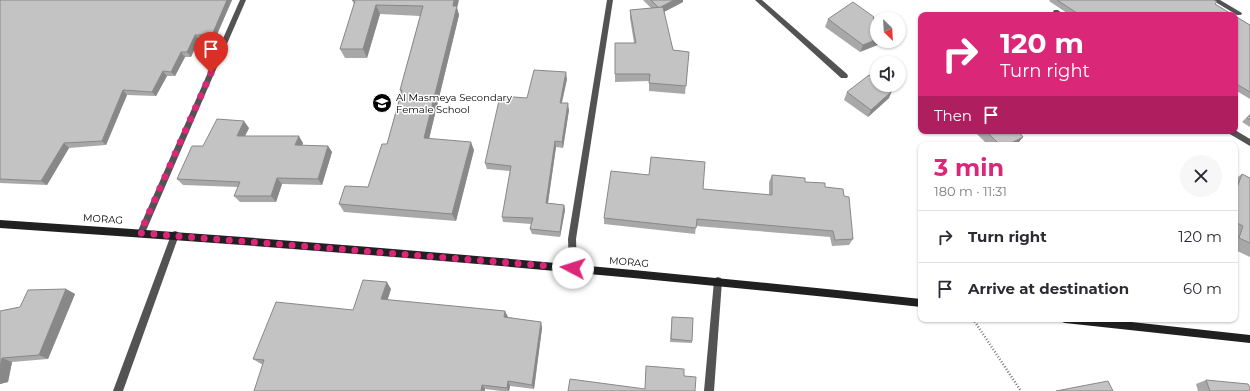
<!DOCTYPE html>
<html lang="en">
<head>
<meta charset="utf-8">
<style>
  :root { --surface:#fff; --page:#f7f7f7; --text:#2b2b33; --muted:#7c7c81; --line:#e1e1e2; --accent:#db2777 }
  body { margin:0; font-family:Montserrat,sans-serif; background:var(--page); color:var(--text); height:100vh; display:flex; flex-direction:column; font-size:15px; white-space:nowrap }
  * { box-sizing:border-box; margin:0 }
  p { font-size:13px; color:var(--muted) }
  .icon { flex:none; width:22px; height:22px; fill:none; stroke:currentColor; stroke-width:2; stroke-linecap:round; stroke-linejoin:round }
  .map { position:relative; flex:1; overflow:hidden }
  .panel { position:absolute; left:918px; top:142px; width:320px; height:180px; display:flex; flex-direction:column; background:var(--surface); border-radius:8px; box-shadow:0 1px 3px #0004 }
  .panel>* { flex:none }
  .hud { position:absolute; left:918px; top:12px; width:320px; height:122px; border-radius:8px; box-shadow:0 1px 3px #0004; background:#db2777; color:#fff; overflow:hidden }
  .needle { width:26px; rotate:156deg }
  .buttons { position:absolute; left:870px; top:12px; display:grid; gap:8px }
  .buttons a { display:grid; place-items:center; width:36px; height:36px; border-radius:50%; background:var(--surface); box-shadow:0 1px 3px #0004; font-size:20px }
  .pin { position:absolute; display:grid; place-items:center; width:34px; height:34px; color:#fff; margin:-41px -17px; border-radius:50% 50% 50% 0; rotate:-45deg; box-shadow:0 0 4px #0007 }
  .pin .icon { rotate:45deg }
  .me { position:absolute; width:44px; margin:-22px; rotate:275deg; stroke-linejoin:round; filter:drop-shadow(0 0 3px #0008) }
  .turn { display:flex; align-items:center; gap:14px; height:84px; padding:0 16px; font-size:18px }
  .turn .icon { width:52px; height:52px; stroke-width:2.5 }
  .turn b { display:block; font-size:28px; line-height:34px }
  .then { display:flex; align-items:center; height:38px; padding:0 16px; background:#0003; gap:8px; font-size:15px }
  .round { display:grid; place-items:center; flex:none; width:42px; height:42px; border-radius:21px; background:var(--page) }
  .summary { display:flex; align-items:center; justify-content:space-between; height:68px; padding:0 16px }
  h1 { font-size:24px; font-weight:700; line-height:30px; color:var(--accent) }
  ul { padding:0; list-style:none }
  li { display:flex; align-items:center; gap:12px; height:52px; padding:0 16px; border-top:1px solid var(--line) }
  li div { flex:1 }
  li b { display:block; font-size:15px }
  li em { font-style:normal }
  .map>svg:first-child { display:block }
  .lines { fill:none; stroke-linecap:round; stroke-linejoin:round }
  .path { stroke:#757575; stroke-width:2.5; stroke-dasharray:1 2; stroke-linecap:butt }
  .service { fill:#535353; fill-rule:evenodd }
  .minor { fill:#535353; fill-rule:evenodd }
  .secondary { fill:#202020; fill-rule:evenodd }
  .wall { fill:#a8a8a8 }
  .shaded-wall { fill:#888 }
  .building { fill:#c3c3c3; stroke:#888 }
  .route { stroke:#db2777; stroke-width:7; stroke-dasharray:0 12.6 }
  .labels { text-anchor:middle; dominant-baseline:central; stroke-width:3; stroke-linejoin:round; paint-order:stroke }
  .poi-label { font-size:10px; fill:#000; stroke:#fff; text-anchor:start }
  .street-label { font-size:10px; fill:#000; stroke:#fff }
</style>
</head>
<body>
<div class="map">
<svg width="1250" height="391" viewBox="0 0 1250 391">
  <rect width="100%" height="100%" fill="#fff"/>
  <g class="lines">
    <polyline class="path" points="973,319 1021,391"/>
    <g class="service">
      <polygon points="240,0 246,0 145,233 144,236 141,237 138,236 137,233"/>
      <polygon points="755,0 762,0 847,74 848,76 847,78 841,78"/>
      <polygon points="1212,0 1220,0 1242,13 1241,15 1237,15"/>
      <polygon points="1054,10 1058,10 1064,15 1056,15 1053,12"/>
      <polygon points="1235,130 1250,139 1250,146 1228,133 1227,131 1235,131"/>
      <polygon points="175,231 178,232 179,235 123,391 113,391 171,235 172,232"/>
      <polygon points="718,277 721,278 722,281 714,391 704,391 714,281 715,278"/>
    </g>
    <polygon class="minor" points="607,0 613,0 576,239 577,268 576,271 573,272 570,271 569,268 568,239"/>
    <g class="secondary">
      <path d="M0,220C308,240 615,266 921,299V307C615,274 308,248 0,228Z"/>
      <polygon points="1061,319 1104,319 1250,335 1250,343 1065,323 1062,322"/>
    </g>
  </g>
  <g class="wall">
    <polygon points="0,0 232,0 215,39 199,39 191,57 185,57 175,76 167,76 156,96 127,95 106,145 69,148 47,185 0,183"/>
    <polygon points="352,0 457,8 459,15 429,139 474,150 456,221 344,212 339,204 368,187 387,144 401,94 400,90 420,16 380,14 367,58 345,58 340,49 354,4"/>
    <polygon points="643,0 683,0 683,2 664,12 673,50 689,52 685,94 649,91 649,81 615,82 615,43 634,43 630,18 630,10 651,8"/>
    <polygon points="1050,0 1214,0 1217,2 1215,4 1233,15 1070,15 1049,1"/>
    <polygon points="1235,16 1250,25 1250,99 1235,90"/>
    <polygon points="874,17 874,19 877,22 860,52 825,27 828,19"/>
    <polygon points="567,79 562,103 569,110 563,148 556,147 548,203 564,205 565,210 560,237 532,234 530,229 531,224 503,222 502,217 510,171 487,169 485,163 527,98"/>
    <polygon points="847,92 889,98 868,117 844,100"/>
    <polygon points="1250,114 1250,127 1242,122"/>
    <polygon points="249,128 245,136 303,143 302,146 328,146 332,152 322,185 282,184 276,202 240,202 234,196 238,187 183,185 177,179 203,146"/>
    <polygon points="977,131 1018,131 1023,137 1018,143 1014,145 988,145 975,132"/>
    <polygon points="1242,174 1250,178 1250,257 1235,250 1235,179"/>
    <polygon points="772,175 805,182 825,187 844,196 853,239 849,245 832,246 830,237 696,226 695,234 604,224 604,218 703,189 769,195 769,182"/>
    <polygon points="66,289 75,294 48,359 12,362 8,382 0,384 0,311 20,307"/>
    <polygon points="391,289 387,300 541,322 542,328 534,389 510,386 509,391 501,391 485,389 485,391 254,391 263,364 261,364 253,359 353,310"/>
    <polygon points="672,317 692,341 692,343 670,342"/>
    <polygon points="1206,380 1250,391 1198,391 1196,384"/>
  </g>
  <g class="shaded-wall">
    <polygon points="227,0 232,0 215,39 212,35"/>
    <polygon points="454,0 459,0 457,8 459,15 427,147 424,138"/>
    <polygon points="674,0 683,0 683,2 658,15 659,8"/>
    <polygon points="376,5 380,14 367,58 363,49"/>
    <polygon points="195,35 199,39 191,57 187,52"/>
    <polygon points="877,39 877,41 888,41 860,52 863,45"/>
    <polygon points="181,52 185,57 175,76 171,72"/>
    <polygon points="163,71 167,76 156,96 152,92"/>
    <polygon points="566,72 567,79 560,109 560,103"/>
    <polygon points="123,90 127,95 106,145 102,141"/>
    <polygon points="892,91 889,98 868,117 871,110"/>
    <polygon points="568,103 569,110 563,148 562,142"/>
    <polygon points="244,121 249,128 242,142 237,136"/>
    <polygon points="299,136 303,143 300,152 295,145"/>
    <polygon points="1023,137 1018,143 1014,145 1007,145"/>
    <polygon points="555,141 556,147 547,209 546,203"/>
    <polygon points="471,142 474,150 456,221 452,214"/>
    <polygon points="64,143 69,148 47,185 41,181"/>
    <polygon points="328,146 332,152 322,185 318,179"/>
    <polygon points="277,178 282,184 276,202 271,196"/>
    <polygon points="564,205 565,210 560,237 560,232"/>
    <polygon points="387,282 391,289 386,305 381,299"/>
    <polygon points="66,289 75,294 48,359 39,355"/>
    <polygon points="505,311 508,317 507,323 504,317"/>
    <polygon points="541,322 542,328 534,389 532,385"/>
    <polygon points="2,358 12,362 8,382 0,384 0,367"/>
    <polygon points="508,381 510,386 509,391 508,391 507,388"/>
    <polygon points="482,385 485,389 485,391 481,391"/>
  </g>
  <g class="building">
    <polygon points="0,0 227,0 212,35 195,35 187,52 181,52 171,72 163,71 152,92 123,90 102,141 64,143 41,181 0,179"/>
    <polygon points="352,0 454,0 453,6 457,6 424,138 471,142 452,214 339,204 345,186 368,187 382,144 387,144 402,90 400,90 423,6 376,5 363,49 340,49 355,1"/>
    <polygon points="651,0 674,0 659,8"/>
    <polygon points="1057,0 1214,0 1217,2 1215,4 1233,15 1080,15"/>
    <polygon points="853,2 874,17 873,19 877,22 877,39 863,45 828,19"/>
    <polygon points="663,7 673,50 689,52 686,86 649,83 650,74 615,74 615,43 636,43 630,10"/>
    <polygon points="1235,16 1250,25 1250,92 1235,83"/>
    <polygon points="534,70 566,72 560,103 568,103 562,142 555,141 546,203 564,205 560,232 530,229 533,218 502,217 511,166 485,163 500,96 527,98"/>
    <polygon points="869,75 877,80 877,85 884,85 892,91 871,110 847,92"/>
    <polygon points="1250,115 1250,120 1247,118"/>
    <polygon points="217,119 244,121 237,136 299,136 295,145 328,146 318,179 277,178 271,196 234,196 240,182 177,179 192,146 203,146"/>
    <polygon points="986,131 1018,131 1023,137 1007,145 1000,145"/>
    <polygon points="651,157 705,162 703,189 772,195 772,175 805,178 805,182 825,183 825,187 843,189 844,196 849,197 853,239 835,240 833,231 697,219 696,228 604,218 611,171 649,175"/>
    <polygon points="1242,174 1250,178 1250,243 1239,238 1243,226 1235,222 1235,193"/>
    <polygon points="363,280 387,282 381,299 505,311 504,317 541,322 532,385 508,381 507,388 482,385 481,391 254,391 264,360 253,359 276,302 353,310"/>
    <polygon points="66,289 39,355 2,358 0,367 0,311 20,307 28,290"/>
    <polygon points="672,317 693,318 692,341 671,339"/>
    <polygon points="646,366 684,369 684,376 696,377 695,391 568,391 570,379 645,389"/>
    <polygon points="1206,380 1248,384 1250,387 1250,391 1210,391"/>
    <polygon points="1108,381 1113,391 1056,391"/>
  </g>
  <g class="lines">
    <polyline class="route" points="211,73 140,233 573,268"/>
  </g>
  <defs>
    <g id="school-disc" transform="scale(1)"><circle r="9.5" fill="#000" stroke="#fff"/><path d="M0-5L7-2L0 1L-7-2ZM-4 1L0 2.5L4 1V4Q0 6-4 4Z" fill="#fff"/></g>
  </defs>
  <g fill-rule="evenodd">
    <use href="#school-disc" x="382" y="103"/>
  </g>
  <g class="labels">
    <g class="poi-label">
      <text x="396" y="97">Al Masmeya Secondary<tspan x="396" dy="12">Female School</tspan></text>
    </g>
    <g class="street-label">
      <text transform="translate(103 219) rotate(4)">MORAG</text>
      <text transform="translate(629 262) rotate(5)">MORAG</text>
    </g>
  </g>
</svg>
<div class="buttons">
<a><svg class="needle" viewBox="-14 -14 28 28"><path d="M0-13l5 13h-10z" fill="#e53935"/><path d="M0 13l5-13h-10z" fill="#7c7c81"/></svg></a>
<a><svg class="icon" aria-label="sound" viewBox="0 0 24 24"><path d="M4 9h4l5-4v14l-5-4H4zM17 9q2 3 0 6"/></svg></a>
</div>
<div class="pin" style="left:211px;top:73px;background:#d93025"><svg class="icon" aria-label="arrive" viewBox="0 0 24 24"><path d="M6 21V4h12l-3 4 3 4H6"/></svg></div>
<svg class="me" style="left:573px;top:268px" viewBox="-20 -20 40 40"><circle r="19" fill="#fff"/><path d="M0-13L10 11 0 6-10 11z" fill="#db2777"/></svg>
<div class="hud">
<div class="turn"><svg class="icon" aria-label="right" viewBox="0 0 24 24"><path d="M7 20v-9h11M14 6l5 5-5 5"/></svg><div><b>120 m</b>Turn right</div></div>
<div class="then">Then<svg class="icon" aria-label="arrive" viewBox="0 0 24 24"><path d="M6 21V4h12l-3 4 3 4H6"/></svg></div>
</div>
<section class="panel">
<div class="summary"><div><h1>3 min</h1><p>180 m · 11:31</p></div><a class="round"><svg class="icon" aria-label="close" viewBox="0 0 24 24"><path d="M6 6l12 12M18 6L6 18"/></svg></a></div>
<ul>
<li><svg class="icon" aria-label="right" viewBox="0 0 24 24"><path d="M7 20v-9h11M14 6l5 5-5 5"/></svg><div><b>Turn right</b></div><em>120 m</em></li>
<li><svg class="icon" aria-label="arrive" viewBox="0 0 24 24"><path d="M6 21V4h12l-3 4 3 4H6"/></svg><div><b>Arrive at destination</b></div><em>60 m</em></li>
</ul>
</section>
</div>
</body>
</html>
